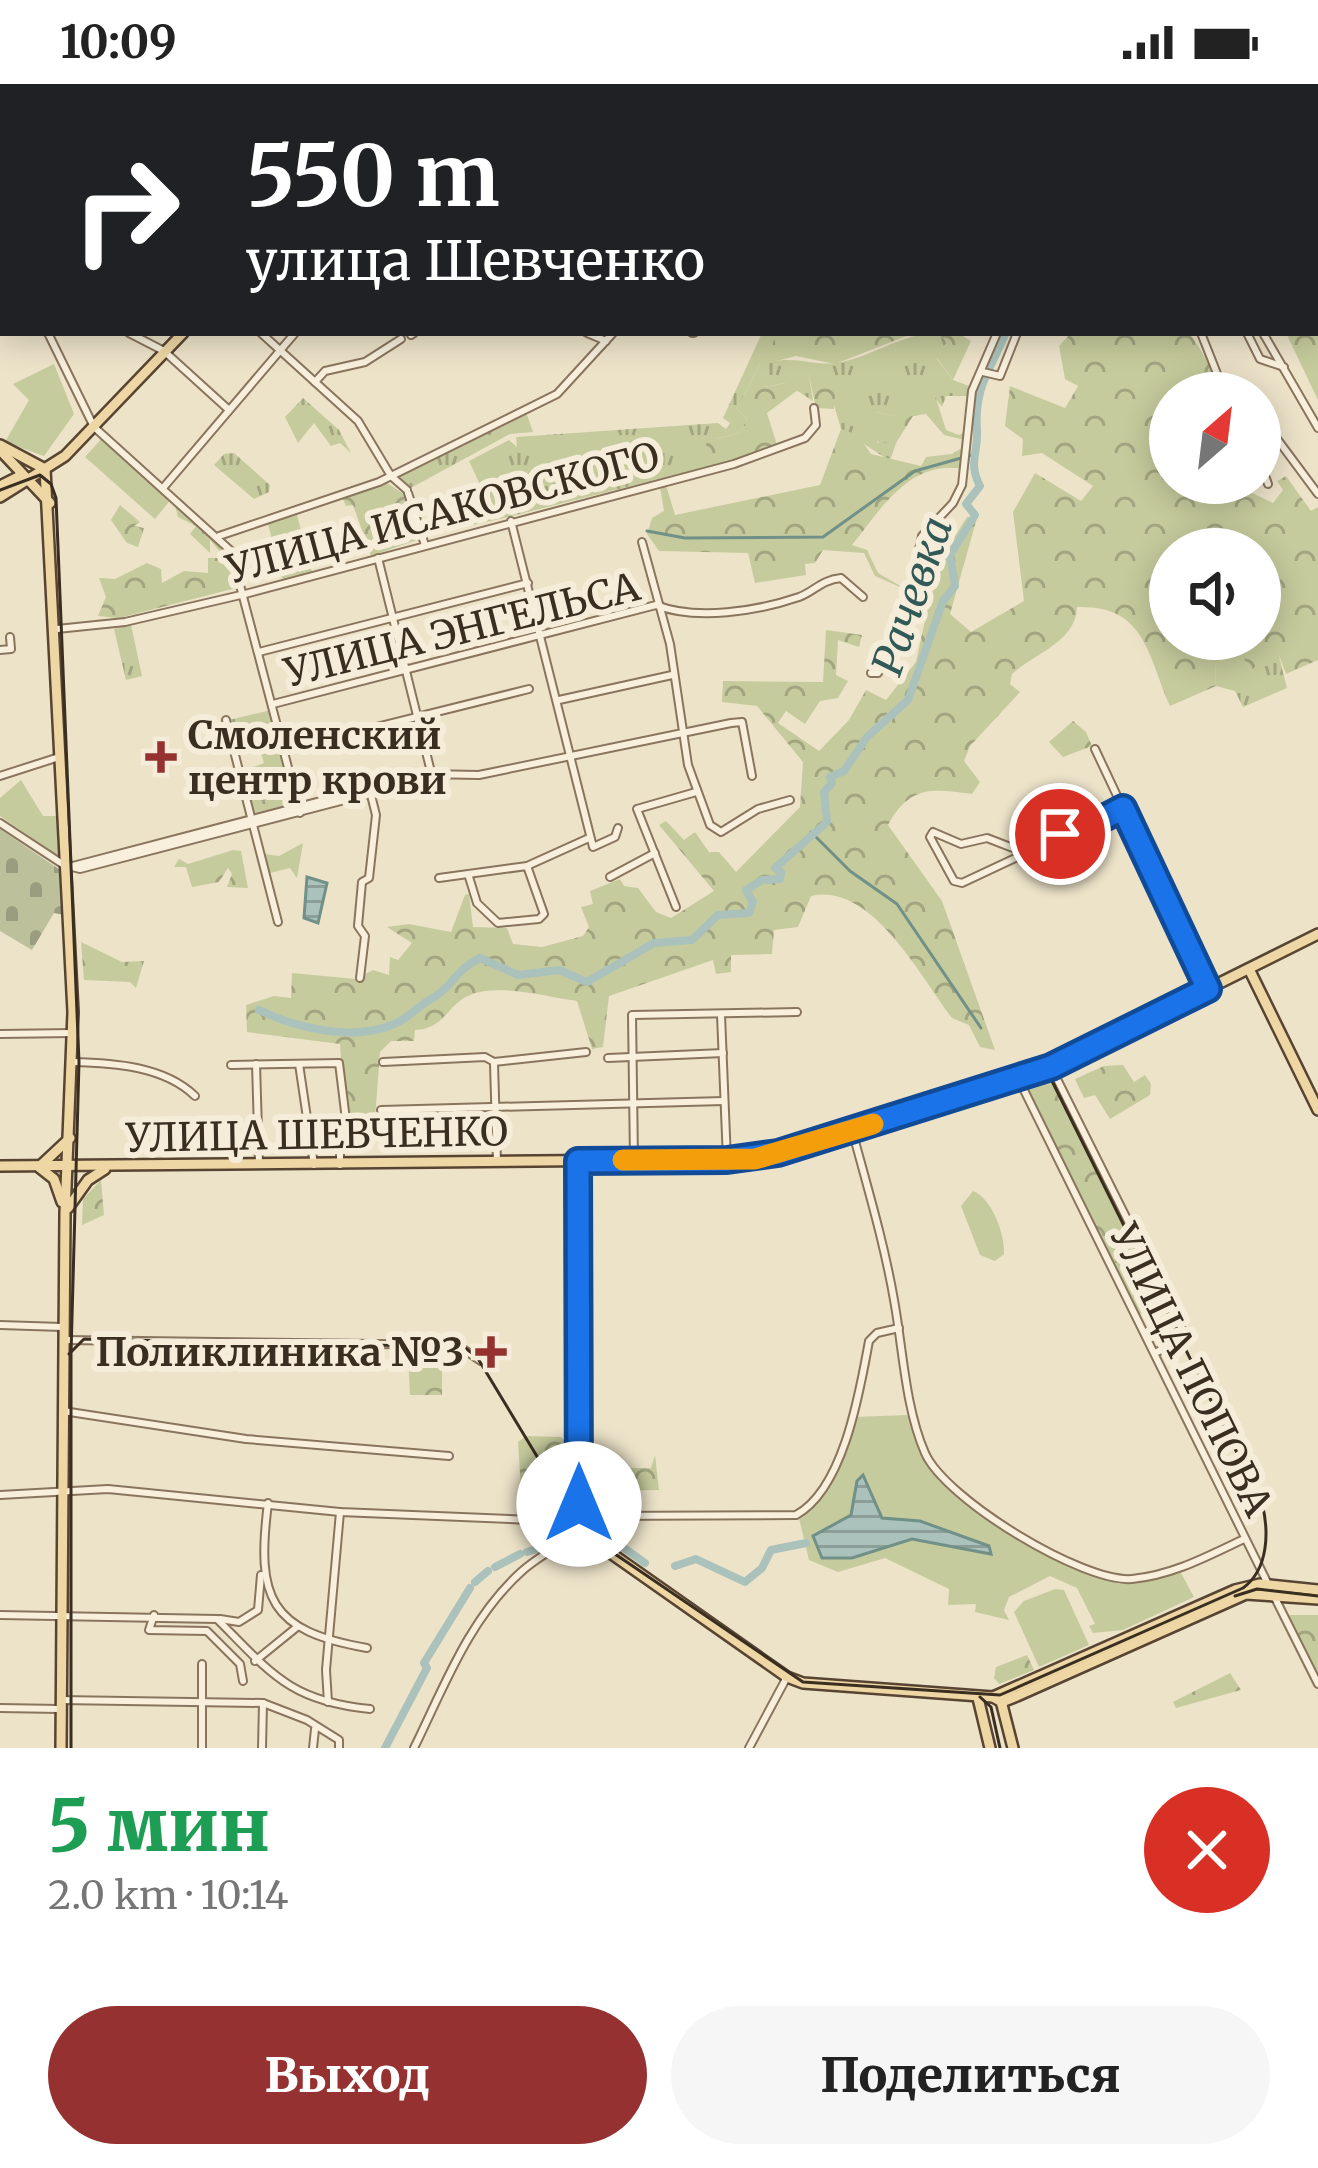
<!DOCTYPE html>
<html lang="ru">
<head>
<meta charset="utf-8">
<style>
  :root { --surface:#fff; --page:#f6f6f6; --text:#222; --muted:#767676; --accent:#963131 }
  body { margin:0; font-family:Merriweather,serif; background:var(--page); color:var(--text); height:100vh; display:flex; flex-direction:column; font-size:45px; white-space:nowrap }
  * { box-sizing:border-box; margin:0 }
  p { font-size:39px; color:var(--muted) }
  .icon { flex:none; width:66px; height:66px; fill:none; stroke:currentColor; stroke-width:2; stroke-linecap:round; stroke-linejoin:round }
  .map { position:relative; height:1664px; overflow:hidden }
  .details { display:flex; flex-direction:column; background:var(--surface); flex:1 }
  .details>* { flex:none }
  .guide { position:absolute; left:0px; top:0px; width:1320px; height:252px; box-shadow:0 6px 30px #0003; background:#202124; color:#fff; overflow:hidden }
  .needle { width:78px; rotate:28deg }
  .tools { position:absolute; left:1149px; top:288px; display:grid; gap:24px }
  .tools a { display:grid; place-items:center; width:132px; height:132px; border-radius:50%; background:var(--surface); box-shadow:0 6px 30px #0003; font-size:60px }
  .pin { position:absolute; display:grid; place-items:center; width:102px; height:102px; color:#fff; margin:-51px; border:6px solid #fff; border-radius:50%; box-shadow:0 3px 12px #0007 }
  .me { position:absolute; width:132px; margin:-66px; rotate:0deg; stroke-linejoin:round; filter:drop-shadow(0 0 9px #0008) }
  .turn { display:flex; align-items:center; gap:42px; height:252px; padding:0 48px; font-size:54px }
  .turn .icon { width:156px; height:156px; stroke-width:2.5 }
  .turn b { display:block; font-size:84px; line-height:102px }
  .round { display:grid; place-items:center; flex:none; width:126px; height:126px; border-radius:63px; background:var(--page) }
  .headline { display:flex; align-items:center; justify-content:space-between; height:204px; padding:0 48px }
  h1 { font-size:72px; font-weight:800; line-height:90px; color:#1e9e55 }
  .primary-button { display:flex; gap:24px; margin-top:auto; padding:24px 48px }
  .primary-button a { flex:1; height:138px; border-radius:72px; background:var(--accent); color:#fff; font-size:48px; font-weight:800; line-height:138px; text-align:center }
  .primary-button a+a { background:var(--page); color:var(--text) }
  .status { display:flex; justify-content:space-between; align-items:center; height:84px; padding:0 60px; background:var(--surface); direction:ltr }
  .status svg { height:33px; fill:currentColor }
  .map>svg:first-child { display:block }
  .grass { fill:url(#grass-tufts) }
  .forest { fill:url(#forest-crowns) }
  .cemetery { fill:url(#cemetery-stones) }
  .park { fill:#c6cb9d }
  .water { fill:url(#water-rules); stroke:#709088; stroke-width:3 }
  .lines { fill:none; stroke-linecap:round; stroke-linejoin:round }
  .stream { stroke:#709088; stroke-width:3 }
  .river { stroke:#aac2bb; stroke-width:8 }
  .minor-casing { stroke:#89755e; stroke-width:10 }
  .major-casing { stroke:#584432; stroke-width:14 }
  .minor { stroke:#f8f0dd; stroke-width:6 }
  .major { stroke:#eed7a4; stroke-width:9 }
  .tram { stroke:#3a2e21; stroke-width:3 }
  .route-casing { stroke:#114b97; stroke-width:30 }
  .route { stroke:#1a73e8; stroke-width:21 }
  .slow { stroke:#f59e0b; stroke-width:21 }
  .poi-dot { fill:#963131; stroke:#f5edd9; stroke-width:4.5 }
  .labels { text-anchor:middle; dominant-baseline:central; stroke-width:12; stroke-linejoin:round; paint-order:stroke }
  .street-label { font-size:39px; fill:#3a2e21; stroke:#f5edd9 }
  .poi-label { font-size:39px; font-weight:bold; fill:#3a2e21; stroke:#f5edd9; text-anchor:start }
  .water-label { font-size:42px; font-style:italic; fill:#315957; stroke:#f5edd9 }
</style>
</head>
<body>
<div class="status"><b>10:09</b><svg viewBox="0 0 49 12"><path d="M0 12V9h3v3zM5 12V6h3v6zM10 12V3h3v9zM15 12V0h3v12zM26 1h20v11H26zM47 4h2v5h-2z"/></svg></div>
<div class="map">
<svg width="1318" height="1664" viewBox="0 0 1318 1664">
  <defs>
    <pattern id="grass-tufts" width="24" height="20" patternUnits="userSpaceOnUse" patternTransform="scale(3)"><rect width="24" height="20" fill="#c6cb9d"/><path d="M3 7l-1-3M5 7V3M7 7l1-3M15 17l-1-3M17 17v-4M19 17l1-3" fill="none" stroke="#a2a580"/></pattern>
    <pattern id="forest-crowns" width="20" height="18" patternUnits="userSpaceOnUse" patternTransform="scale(3)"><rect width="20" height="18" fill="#c6cb9d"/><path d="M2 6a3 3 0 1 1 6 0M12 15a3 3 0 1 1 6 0" fill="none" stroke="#a2a580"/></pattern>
    <pattern id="cemetery-stones" width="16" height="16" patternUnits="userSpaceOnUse" patternTransform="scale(3)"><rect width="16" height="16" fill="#bcc19c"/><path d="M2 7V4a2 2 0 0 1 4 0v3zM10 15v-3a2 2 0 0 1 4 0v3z" fill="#9a9d7f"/></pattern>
    <pattern id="water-rules" width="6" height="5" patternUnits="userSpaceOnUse" patternTransform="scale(3)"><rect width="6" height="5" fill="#aac2bb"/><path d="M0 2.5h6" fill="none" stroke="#8b9e98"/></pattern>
  </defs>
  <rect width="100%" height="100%" fill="#ede3c9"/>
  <g class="grass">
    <path d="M762,249H799L787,263L774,256L769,278C797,272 814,282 836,279C872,274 900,249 938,249L947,258L937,275L953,296L972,303L969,312H946L942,323L935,314L895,332L875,328L878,359H896L890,377L841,345L825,290L816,285L809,292L813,317L785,299L764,303L761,277L737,325L747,335L740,349L715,355L703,378L722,379L504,434L495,410L484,409L469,377L509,356L517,363L516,353L718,339L726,345L730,339L723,334Z"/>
    <polygon points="303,314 339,346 351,369 340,359 331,362 314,339 298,359 285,333"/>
    <polygon points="526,328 533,348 510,350 407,406 397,393"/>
    <polygon points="234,369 270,401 269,408 254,415 214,381 224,370"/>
    <polygon points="131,541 142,592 126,596 114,545"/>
    <polygon points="1214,555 1232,555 1251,587 1267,569 1278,568 1287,604 1243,623 1235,607 1216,602"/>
  </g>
  <g class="forest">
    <polygon points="1318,209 1318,316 1286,249 1317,249"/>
    <polygon points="799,249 914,249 835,280 796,272 768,279 764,303 785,299 798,306 767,329 777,361 722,379 702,379 707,357 740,349 747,335 737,325 761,277 768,278 774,255 787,262"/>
    <polygon points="938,249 958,249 971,257 953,296 937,274 947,258"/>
    <path d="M1071,249H1188C1207,268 1207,290 1232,306L1170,309V399H1244L1246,406L1273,419L1283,406L1277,397L1286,392L1311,427L1318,423V576L1286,590L1278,569H1268L1251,587L1232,555H1260V465H1170V555H1214L1216,602L1170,622C1147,569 1145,521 1077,523C1076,558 1035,569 1012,590L1010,600L1020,608L970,662L964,677L980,698L972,710C931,704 909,702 888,741L942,817L995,966L980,963L969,941L952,934C921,894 872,798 811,812L798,843L774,846L772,870L731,871V888L716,890L713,876L609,912L603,963L592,965L577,917C546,913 499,899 470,911C446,921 445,945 415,946L414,957H391L380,968L375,1035L345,1036L340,960L247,948L246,921L274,912L291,914L292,889L356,895L373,886L389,891L390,873L398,876L412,859L387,843L409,840L451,848L465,811L469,810L473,843L507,844L513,860L542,863L583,852L589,843L581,823L593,820L590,807L620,795L624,802L638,804L656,828L671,834L714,807L659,741L666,737L684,756L695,748L709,768H719L736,788L800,723L803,678L757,622L722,618L723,597L823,598L826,546L862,551L859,563L838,556L836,591L848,597L838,614L820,617L805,640L786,627L778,639L819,667L849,636L866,606L886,616L916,578L930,513L912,508L914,503L930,505L937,481L967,433L977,434L950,530L971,548L1024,517L1013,428L1035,389L1081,417L1093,402L1042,369L1022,372L1023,355L1005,342L1010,302L1065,324L1078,302L1065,295L1059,262Z"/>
    <polygon points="816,284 834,292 843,306 835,311 834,325 816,324 809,292"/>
    <polygon points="936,314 946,346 959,351 966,347 965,356 944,351 926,330 913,332 896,359 879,359 868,333 875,328 895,332 912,320"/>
    <path d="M841,345L858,351L871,370L921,382L926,373L952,370L965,362L963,385C910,375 881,425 852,461L867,466L878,489L909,507L875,492L864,469L823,466L815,479L805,480L806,491L755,499L748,469L659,467L647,450L652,434L664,427L660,403L666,401L675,431L820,401Z"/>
    <polygon points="387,399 407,412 417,456 371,472 353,421 346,422 343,415"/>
    <polygon points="120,421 140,438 134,442 144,444 138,463 127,459 111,436"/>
    <polygon points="175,421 226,464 236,504 119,534 98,532 106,513 99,494 115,495 147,479 161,485 162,499 184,487 208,489 208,474 225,474 210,456 210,469 190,450 196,442 178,433"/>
    <polygon points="297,431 312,488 283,497 268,440"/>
    <polygon points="271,626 297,719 253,729 248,713 259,709 253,683 264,679 258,660 236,665 229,636"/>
    <polygon points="1073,637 1086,648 1092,662 1063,673 1049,658"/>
    <polygon points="303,759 297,794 290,784 270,789 265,770 279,772"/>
    <polygon points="233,766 241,767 248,804 227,803 232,790 228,784 219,798 192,803 186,783 174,783 179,775 188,780"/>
    <polygon points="81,858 122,878 144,877 136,904 130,898 84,896"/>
    <polygon points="1123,981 1134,998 1145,991 1151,1000 1150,1011 1110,1035 1095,1011 1084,1014 1075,995 1104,982"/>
    <polygon points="1051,996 1180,1256 1155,1269 1158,1256 1150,1247 1159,1237 1148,1215 1142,1217 1147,1227 1135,1233 1024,1005"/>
    <polygon points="101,1096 104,1131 82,1141 83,1115"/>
    <polygon points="408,1268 442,1268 442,1311 410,1311"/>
    <polygon points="526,1352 561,1353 573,1366 573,1384 554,1390 549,1407 521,1405 518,1358"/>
    <polygon points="655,1371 659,1406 591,1407 593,1384 651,1384"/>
    <polygon points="1287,1531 1318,1531 1318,1591"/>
    <polygon points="1027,1571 1034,1586 999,1600 994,1594 996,1583"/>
    <polygon points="1230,1589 1241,1606 1176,1624 1173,1618"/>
  </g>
  <polygon class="cemetery" points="0,745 63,788 64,831 54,829 32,866 0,847"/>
  <g class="park">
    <polygon points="54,280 74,330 44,372 5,358 29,316 13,300"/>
    <polygon points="103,353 172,414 155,435 85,373"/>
    <polygon points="484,409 495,410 504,434 432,450 426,434"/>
    <polygon points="21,696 43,732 59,732 61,774 0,732 0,714"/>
    <path d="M973,1107C992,1114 1005,1151 1004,1170L995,1177L980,1171L961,1122Z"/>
    <path d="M907,1331L936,1392L968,1419L1064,1480L1119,1500L1181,1489L1194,1513L1123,1546L1093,1549L1089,1542L1095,1540L1077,1504L1050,1492L1009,1513L1004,1526L1009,1536L975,1528L976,1520L948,1521L949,1505L885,1474L838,1488L809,1476L799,1434C829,1407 842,1370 854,1333Z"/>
    <polygon points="1055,1505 1064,1506 1089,1561 1039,1583 1014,1528 1024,1517"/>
  </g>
  <g class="water">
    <polygon points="307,793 327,799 318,839 304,834"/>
    <polygon points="863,1391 882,1434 920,1437 989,1462 991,1470 912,1455 852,1474 822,1474 813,1452 851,1431 857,1397"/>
  </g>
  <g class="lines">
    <g class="stream">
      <polyline points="469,3 470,0"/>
      <polyline points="647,447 685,454 823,453 915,387 972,371"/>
      <polyline points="811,748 850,787 897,820 981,944"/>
    </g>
    <g class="river">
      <polyline points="1101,3 1102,0"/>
      <path d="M259,926C296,944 354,958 394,940C409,934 417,923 431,915C451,905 456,885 480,874L518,891L559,886L587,898L654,859L692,856L718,831L749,829L753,818L746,806L762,796L780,795L781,788L775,784L827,738L824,708L832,699L830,693L844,687L867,653L908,616L943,517L955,502L950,471L975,431L966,420L980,402C968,379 978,370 977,347C974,304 989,288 1006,249"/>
      <polyline points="527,1468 599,1446 645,1479"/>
      <polyline points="675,1482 696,1475 745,1498 762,1484 771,1466 806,1459"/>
      <polyline points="495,1483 520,1470"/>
      <polyline points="475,1498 488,1487"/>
      <polyline points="385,1664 427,1584 424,1579 470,1504"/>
    </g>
    <g class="minor-casing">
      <g id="minor">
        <polyline points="255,0 260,3"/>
        <polyline points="532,0 532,3"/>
        <polyline points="1175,0 1177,3"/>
        <polyline points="197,3 202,0"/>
        <polyline points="335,3 336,0"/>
        <polyline points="701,3 704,0"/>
        <polyline points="783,3 785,0"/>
        <polyline points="846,3 847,0"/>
        <polyline points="984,3 985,0"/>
        <polyline points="1060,3 1061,0"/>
        <polyline points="1183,3 1186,0"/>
        <polyline points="1317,31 1318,31"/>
        <polyline points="0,181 3,183"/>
        <polyline points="48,249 94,343 231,467 300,729"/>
        <polyline points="129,249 164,267 229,326"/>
        <polyline points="261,249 358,337 391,392 407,406"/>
        <polyline points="587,249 606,257"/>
        <polyline points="692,249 694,249"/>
        <polyline points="1201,249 1218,292 1242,309"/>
        <polyline points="1247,249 1260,275 1284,283"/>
        <polyline points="1263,249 1318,344"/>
        <polyline points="411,251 414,249"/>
        <polyline points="983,288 1000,292 1017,249"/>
        <polyline points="315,298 325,287 365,278 401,255"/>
        <polyline points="1260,332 1318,410"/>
        <polyline points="1260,378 1268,400"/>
        <polyline points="163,404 295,249"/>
        <polyline points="408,409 425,461"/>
        <polyline points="511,437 593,763 615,753 618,744"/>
        <polyline points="219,452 379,398 557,310 613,249"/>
        <polyline points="642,458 670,560 688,681 710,741 721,748 758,725 790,716"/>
        <polyline points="378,474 432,692"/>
        <polyline points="57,545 125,538 245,510 734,380 805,354 816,341 814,324"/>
        <polyline points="0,566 11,565 10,553"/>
        <polyline points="259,568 528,499"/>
        <polyline points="871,589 878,589 899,552 922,452 953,419 962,401 972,307 997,249"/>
        <polyline points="559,616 672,591"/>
        <path d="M273,620L656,521C696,537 758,527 799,513C815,507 821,496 841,494L863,513"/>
        <polyline points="226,636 278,838"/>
        <polyline points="1095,665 1208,905"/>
        <polyline points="284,666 529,605"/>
        <polyline points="0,692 59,673"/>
        <polyline points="0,739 64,781 80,785 433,693"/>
        <polyline points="1026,769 962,799 954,797 930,753 933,748 961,760 987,754 1026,769 1122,724"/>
        <polyline points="69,783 424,690 479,691 731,639 742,638 752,692"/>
        <polyline points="469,793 477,819 498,839 539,835 544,830 527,782"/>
        <polyline points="610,793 655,769"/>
        <polyline points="439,794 527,782 589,754"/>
        <polyline points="676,823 637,725 696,708"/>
        <polyline points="360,894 365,852 358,842 362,798 369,794 376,731 371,711"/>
        <polyline points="721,931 727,1076"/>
        <polyline points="0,950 73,949"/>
        <polyline points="608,974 723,969"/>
        <path d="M72,978C114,979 164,982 195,1012"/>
        <polyline points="383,978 485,973 494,978 586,968"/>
        <polyline points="256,980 259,1079"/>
        <polyline points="299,980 314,1081"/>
        <polyline points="494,980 497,1078"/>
        <polyline points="231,981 339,979 347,1044 340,1053 340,1081"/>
        <polyline points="1051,983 1186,1253 1155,1269"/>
        <polyline points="1018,994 1268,1500"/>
        <polyline points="381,1026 724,1017"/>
        <path d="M852,1046C867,1102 884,1158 894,1216C903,1265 905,1323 925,1369C945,1415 1083,1499 1132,1495C1173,1491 1208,1472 1244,1455"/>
        <polyline points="634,1076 632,931 797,928"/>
        <polyline points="0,1241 62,1243"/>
        <polyline points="64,1256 457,1261 481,1277"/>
        <polyline points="63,1327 246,1355 449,1372"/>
        <path d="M0,1411L108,1405L340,1428L579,1438L598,1432L796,1431C844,1405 860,1306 869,1257L877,1249L899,1244"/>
        <path d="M268,1419C256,1514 269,1547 367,1564"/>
        <polyline points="1274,1512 1318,1600"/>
        <path d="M0,1531L217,1535C270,1588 289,1617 370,1625"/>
        <polyline points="154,1531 149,1546 207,1547 240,1580 243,1597"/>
        <polyline points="220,1535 239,1538 258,1526 261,1491"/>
        <polyline points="255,1577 297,1543"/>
        <polyline points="202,1580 202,1664"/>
        <polyline points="60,1616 263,1619 307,1636 339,1656 339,1664"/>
        <polyline points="328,1618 326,1586 340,1428"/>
        <polyline points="0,1624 60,1625"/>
        <polyline points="262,1664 263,1619"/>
        <polyline points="313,1664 315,1645"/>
        <path d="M414,1664C444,1603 469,1535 521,1488C538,1472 563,1460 583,1446"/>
        <polyline points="749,1664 787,1593"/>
      </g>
    </g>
    <g class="major-casing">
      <g id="major">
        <polyline points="1257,0 1258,3"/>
        <polyline points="382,3 384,0"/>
        <polyline points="1317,153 1318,155"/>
        <polyline points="0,361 45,385"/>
        <polyline points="0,366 50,419"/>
        <polyline points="45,385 73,928 65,1129 61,1664"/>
        <polyline points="0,402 22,391"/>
        <polyline points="0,413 65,372 183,249"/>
        <polyline points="1249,885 1318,1026"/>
        <polyline points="578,1077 579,1438 592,1456 787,1593 803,1599 993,1613 1235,1506 1260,1500 1318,1506"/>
        <polyline points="0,1082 755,1075 1051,983 1318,850"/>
        <polyline points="39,1083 70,1054"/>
        <polyline points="40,1084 54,1095 62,1118"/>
        <polyline points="68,1124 88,1096 105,1085"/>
        <polyline points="993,1613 1002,1618 1017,1612 1246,1510 1318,1515"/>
        <polyline points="978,1614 990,1664"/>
        <polyline points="1001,1617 1013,1664"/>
      </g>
    </g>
    <use href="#minor" class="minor"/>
    <use href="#major" class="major"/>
    <g class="tram">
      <polyline points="0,406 40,391 51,400 56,414 79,978 71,1270 71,1664"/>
      <path d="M69,1270L84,1255L464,1263L477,1273L570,1427L593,1455L803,1598L1000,1611L1243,1504C1269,1485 1269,1447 1262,1419L1052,997L1058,979"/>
      <polyline points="1235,1512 1257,1505 1318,1512"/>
      <polyline points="980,1613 991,1623 1000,1664"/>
    </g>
  </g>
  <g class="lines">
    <g class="route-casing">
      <polyline id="route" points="579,1420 578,1077 727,1076 778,1069 1051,983 1208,905 1123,724 1066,754 1060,750"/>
    </g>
    <use href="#route" class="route"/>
    <polyline class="slow" points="623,1076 755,1075 873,1040"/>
  </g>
  <g class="poi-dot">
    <path d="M155 655h12v12h12v12h-12v12h-12v-12h-12v-12h12z"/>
    <path d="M485 1250h12v12h12v12h-12v12h-12v-12h-12v-12h12z"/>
  </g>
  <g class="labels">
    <g class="street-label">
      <text transform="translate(443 429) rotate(-15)">УЛИЦА ИСАКОВСКОГО</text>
      <text transform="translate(462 546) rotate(-14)">УЛИЦА ЭНГЕЛЬСА</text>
      <text transform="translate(317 1051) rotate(-1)">УЛИЦА ШЕВЧЕНКО</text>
      <text transform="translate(1191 1286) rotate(64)">УЛИЦА ПОПОВА</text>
    </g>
    <g class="poi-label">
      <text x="188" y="651">Смоленский<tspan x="188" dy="45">центр крови</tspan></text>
      <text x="464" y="1268" text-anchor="end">Поликлиника №3</text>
    </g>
    <g class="water-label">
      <text transform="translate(912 512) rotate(-71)">Рачевка</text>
    </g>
  </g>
</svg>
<div class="tools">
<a><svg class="needle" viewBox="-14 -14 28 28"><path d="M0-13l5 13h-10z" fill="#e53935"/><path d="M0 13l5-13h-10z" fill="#767676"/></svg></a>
<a><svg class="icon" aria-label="sound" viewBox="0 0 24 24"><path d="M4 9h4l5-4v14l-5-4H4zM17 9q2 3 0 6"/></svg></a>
</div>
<div class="pin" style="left:1060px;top:750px;background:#d93025"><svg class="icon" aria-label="arrive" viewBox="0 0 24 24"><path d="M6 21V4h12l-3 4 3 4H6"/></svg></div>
<svg class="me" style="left:579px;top:1420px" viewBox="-20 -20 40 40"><circle r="19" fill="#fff"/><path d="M0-13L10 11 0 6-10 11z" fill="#1a73e8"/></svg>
<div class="guide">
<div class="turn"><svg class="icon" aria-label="right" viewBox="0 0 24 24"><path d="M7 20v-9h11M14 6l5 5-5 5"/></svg><div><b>550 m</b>улица Шевченко</div></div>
</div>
</div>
<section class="details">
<div class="headline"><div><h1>5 мин</h1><p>2.0 km · 10:14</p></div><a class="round" style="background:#d93025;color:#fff"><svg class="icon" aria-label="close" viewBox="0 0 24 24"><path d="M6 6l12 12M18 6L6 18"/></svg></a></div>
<div class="primary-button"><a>Выход</a><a>Поделиться</a></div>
</section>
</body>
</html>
